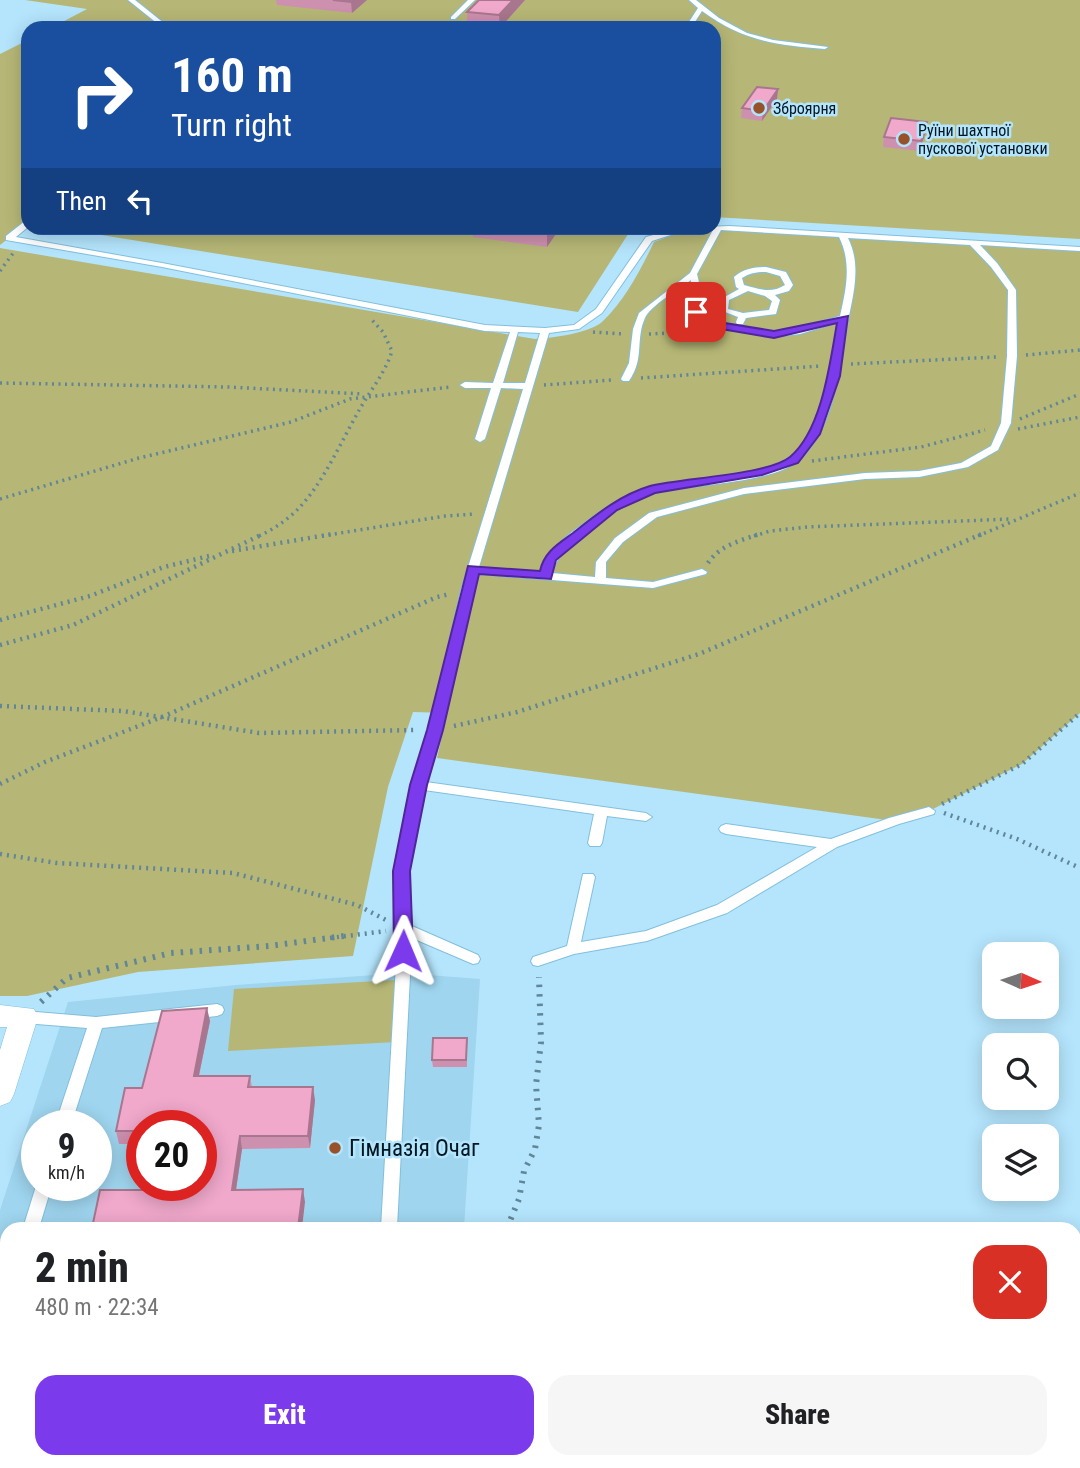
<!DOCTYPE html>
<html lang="en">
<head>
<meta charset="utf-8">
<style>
  :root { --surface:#fff; --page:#f6f6f6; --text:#202124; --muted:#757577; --accent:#7c3aed }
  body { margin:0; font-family:"Roboto Condensed",sans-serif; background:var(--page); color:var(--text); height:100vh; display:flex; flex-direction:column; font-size:26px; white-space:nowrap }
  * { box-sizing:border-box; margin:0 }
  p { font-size:23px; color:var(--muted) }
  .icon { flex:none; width:38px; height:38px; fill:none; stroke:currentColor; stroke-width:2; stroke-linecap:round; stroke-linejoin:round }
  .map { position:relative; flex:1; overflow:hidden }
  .drawer { position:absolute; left:0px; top:1222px; width:1082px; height:247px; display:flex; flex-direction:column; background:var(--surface); border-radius:21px 21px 0 0; box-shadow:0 4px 18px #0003 }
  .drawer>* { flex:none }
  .hud { position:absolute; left:21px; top:21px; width:700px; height:214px; border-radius:21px; box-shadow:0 4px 18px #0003; background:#1a4fa0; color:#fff; overflow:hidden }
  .needle { width:46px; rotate:93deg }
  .tools { position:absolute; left:982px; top:942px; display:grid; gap:14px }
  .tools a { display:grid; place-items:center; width:77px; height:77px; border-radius:14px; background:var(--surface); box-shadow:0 4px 18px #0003; font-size:35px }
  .speed { position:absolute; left:21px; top:1110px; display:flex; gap:14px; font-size:35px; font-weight:700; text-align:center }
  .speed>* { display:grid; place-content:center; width:91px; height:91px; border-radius:50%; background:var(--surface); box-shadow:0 4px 18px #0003; line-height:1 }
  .speed small { font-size:18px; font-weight:400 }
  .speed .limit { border:10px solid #d22; background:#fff; color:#111 }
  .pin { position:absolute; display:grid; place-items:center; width:60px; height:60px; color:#fff; margin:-30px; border-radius:14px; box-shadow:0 4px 10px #0006 }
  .me { position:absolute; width:77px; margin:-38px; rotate:1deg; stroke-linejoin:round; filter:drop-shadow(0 0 5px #0008) }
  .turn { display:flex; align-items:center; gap:24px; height:147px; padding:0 35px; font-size:32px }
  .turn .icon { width:91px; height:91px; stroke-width:2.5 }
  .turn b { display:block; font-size:49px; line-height:60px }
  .then { display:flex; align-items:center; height:66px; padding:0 35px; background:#0003; gap:14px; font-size:26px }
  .round { display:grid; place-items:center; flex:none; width:74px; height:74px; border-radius:21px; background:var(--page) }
  .headline { display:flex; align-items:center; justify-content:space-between; height:119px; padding:0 35px }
  h1 { font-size:42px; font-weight:800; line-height:52px }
  .primary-button { display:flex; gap:14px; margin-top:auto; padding:14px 35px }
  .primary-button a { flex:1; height:80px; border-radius:21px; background:var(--accent); color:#fff; font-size:28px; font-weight:800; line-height:80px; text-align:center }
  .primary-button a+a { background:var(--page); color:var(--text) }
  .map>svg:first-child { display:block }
  .built { fill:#9fd5ef; fill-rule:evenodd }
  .green { fill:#b6b776 }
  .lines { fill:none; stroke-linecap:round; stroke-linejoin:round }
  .lane-casing { stroke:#82bfdc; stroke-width:2 }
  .street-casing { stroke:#82bfdc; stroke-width:1 }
  .path-far2 { stroke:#618697; stroke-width:3.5; stroke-dasharray:2 4.5; stroke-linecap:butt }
  .path-far1 { stroke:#618697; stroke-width:4.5; stroke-dasharray:2 5; stroke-linecap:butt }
  .path { stroke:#618697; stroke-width:6; stroke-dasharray:2.5 7; stroke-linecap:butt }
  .lane { fill:#fff; fill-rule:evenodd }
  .street { fill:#fff; fill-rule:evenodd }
  .wall { fill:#ce90af }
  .shaded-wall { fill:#a8768e }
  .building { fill:#f0a8cb; stroke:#a8768e; stroke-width:2 }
  .route { fill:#7c3aed; stroke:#51269a; stroke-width:2 }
  .poi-dot { fill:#985229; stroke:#b4e5fd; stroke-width:2.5 }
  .labels { text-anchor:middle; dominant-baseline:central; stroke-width:5; stroke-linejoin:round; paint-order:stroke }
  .far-poi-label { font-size:16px; fill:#001721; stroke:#b4e5fd; text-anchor:start }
  .near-poi-label { font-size:23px; fill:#001721; stroke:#b4e5fd; text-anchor:start }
</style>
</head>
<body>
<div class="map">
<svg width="1080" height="1468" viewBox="0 0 1080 1468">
  <rect width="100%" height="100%" fill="#b4e5fd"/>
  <g class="built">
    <path d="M402,973L480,979L464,1228H7V1320H0V1210L68,1002L236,985ZM37,1125H96V1185H37ZM142,1125H201V1185H142Z"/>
    <polygon points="251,1461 448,1461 448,1468 250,1468"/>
  </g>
  <g class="green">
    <polygon points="25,0 1080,0 1080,239 714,217 714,28 51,28 87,9"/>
    <polygon points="28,40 28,223 0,245 0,54"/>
    <polygon points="58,228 632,228 578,312"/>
    <path d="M700,230H738L1080,251V713L1022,764L929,811L894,821L437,758L447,713L413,712L388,787L353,956L138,972L27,996H0V248L535,339C552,338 591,333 603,321C625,300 641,269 654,242L681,232Z"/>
    <polygon points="396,980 397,1042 228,1051 234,989"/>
  </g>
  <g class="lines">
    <g class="lane-casing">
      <g id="lane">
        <polygon points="128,0 135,0 170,28 163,28"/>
        <polygon points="468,0 475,0 455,19 451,19 451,17"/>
        <path d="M689,0H696L719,18L747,33L773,40L828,47L825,49C777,45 742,41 702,11L691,28H685L698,8Z"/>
        <path d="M25,221H28V227L16,237L162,263L485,325L545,328L574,325L596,309L646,237L679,228L729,226L1080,247V251L980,245L997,263L1016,290L1017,356L1011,423L998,450L968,467L919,477L865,479L744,494L657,517L623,542L606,562V578L653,582L702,569L707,572L706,574L653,588L477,574L441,730L426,782L646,813L652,817L646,821L607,816L602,843L600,846H590L588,843L594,814L424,790L408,871L412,926L478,955L480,959L478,963L473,964L412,938L397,1228H381L398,929L394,871L413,785L429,730L461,590L523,389L501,388L485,439L480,442L475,439L491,388H465L460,385L465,382L493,383L510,332L485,331L162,267L6,240V236ZM686,230H713L690,273L639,313L633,329L629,363L621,379L623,381H629C645,358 635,340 645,318C650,306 679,289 691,280L693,310L699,325L774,337L800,334L839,322C830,363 828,415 799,449C771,482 685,476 642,490C620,497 601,511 582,525C564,537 548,551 542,572L479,567L549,333L579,329L602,313L652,241ZM721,230L839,237C852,263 846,290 840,316L799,328L774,331L705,321C698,306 702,290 697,274ZM848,238L970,245L991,267L1008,290L1007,356L1001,423L991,446L961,463L919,471L865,473L744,488L649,513L615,538L596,562L595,577L552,573C558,553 572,541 589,529C609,515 630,499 654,493C690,484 773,484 799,460C832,431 838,377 845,337C850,304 864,270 848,238ZM518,332L540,333L525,383H503Z"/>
        <path d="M766,267L786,272L793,285L789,291L775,295L780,300L776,314L746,318L743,324H737L736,322L738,317L720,310L721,299L739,289L736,287L734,277C743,269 754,267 766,267ZM766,272L780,276L785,285C771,294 759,289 744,285L742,278C750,273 757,272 766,272ZM748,291L765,296L772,301L769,310L743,313L728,309L729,300Z"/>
        <polygon points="929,807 935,811 934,814 899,824 837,847 727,913 647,941 574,954 538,966 533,965 531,961 533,957 567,946 583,874 593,874 595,877 581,942 646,931 717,905 817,847 726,834 721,832 719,829 721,826 726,824 831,839 889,818"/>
        <polygon points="217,1004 222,1006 224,1010 222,1014 217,1016 102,1028 71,1125 55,1125 87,1028 24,1023 19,1021 17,1017 19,1013 24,1011 96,1017"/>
        <polygon points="37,1183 52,1185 39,1228 23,1228"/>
      </g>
    </g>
    <g class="street-casing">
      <g id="street">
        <polygon points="0,1005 34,1009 38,1017 14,1094 10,1102 0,1106 0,1050 7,1027 0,1027"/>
        <rect x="0" y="1317" width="7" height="30"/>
        <rect x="216" y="1461" width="34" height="7"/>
      </g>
    </g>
    <g class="path-far2">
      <polyline points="0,271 14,252"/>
      <polyline points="593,332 623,334"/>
      <polyline points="649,334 693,332"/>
      <polyline points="1026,355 1080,350"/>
      <polyline points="851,364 996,357"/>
      <polyline points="641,378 821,366"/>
      <polyline points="0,383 228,387 363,394"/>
      <polyline points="544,385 612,380"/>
      <polyline points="1020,419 1080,394"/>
      <polyline points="1018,429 1080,417"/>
      <polyline points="812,461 921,447 985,430"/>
      <polyline points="0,499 139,458 291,422 350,399 450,387"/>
      <path d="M259,536C272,530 284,522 295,512C323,485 341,441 361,407C372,388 385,373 392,351L383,332L372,320"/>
      <polyline points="322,536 445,516 475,514"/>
      <polyline points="754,536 770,531 807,527 1011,519"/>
      <polyline points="978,536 1080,493"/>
    </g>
    <g class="path-far1">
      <polyline points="232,551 333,534"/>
      <path d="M708,563C720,545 740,541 759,534"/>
      <polyline points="0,620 90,596 164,567 209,556"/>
      <polyline points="0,645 73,625 263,534"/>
      <polyline points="0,706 123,711 259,733 417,730"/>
      <polyline points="454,726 517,712 699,654 982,534"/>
      <polyline points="0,784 45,762 162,717 437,597 450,594"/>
      <polyline points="942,804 1022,764 1080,713"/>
      <polyline points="944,813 1017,839 1080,868"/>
      <polyline points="0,854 57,863 233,873 357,905 386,920"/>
      <polyline points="330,938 386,931"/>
    </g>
    <g class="path">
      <polyline points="41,1002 67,978 171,953 269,946 344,936"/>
      <polyline points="507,1228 519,1199 524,1171 535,1149 539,1125 536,1085 541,1042 539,977"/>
      <polyline points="488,1468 489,1461"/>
    </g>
    <use href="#lane" class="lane"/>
    <use href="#street" class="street"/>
  </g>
  <g class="wall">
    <polygon points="276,0 367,0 352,13 277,5"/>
    <polygon points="525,0 500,28 467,25 467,12"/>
    <polygon points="778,89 777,99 762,121 741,118 742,108"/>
    <polygon points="927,122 926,132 919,151 883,147 884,137"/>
    <polygon points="473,228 560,228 547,247 473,237"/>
    <polygon points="210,1021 199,1076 250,1076 252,1087 315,1100 310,1148 242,1149 236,1190 305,1202 174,1190 201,1125 142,1125 142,1144 119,1144 116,1131 142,1088"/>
    <polygon points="467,1038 467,1067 433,1067 432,1060"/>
    <polygon points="7,1381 7,1444 0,1444 0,1385"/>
  </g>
  <g class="shaded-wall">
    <polygon points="353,0 367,0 352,13 351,2"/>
    <polygon points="513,0 525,0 500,28 499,15"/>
    <polygon points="778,89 777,99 762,121 763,111"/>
    <polygon points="927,122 926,132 919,151 921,141"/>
    <polygon points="547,228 560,228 547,247"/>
    <polygon points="207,1008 210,1021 196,1089 194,1076"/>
    <polygon points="313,1087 315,1100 310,1148 308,1136"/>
    <polygon points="240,1136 242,1149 234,1203 232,1190"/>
    <polygon points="303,1189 305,1202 302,1228 298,1228"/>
  </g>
  <g class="building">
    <polygon points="333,0 353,0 351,2"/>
    <polygon points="479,0 513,0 499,15 467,12"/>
    <polygon points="757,87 778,89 763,111 742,108"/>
    <polygon points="891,118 927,122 921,141 884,137"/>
    <polygon points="207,1008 194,1076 250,1076 248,1087 313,1087 308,1136 240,1136 232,1190 303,1189 298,1228 92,1228 100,1190 174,1190 175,1185 201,1185 201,1125 142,1125 142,1131 116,1131 125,1088 142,1088 162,1011"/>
    <polygon points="433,1038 467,1038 466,1060 432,1060"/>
    <polygon points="1,1381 7,1381 7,1438 0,1438 0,1385"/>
  </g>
  <path class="route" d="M692,309H700L706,320L774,331L848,316L840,376L820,434L798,463L762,475L655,493L617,510L556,560L551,579L479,574L443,730L427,785L410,871L413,951L410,956H397L394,951L393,871L410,785L427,730L468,566L540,571C544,552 558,544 573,533C597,514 620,495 650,486C681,478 768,475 790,457C822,430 830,363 837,323L774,338L698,325L690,312Z"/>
  <g class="poi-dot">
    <circle cx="759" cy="108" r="7"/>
    <circle cx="904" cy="139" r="7"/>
    <circle cx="335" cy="1148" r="7"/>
  </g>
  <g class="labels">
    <g class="far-poi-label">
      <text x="773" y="108">Зброярня</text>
      <text x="918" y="130">Руїни шахтної<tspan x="918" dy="18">пускової установки</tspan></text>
    </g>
    <g class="near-poi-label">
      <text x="349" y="1148">Гімназія Очаг</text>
    </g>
  </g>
</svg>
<div class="tools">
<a><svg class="needle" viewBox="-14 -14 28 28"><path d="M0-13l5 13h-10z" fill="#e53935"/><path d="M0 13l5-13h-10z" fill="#757577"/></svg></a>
<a><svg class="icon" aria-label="search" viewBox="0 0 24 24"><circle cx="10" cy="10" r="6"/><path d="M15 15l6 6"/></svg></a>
<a><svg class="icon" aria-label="layers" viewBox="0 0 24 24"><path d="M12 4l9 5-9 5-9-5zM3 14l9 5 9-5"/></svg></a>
</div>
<div class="speed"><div>9<small>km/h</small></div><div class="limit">20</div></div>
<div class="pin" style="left:696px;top:312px;background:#d93025"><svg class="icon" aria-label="arrive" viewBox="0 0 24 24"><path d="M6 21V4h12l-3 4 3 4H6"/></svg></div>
<svg class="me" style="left:403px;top:951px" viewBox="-20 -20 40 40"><path d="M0-17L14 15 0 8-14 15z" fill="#7c3aed" stroke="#fff" stroke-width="4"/></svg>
<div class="hud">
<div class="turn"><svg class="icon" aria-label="right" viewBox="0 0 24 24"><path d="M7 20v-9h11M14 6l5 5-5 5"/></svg><div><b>160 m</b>Turn right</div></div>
<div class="then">Then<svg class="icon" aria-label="left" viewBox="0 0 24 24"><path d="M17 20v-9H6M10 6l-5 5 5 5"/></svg></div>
</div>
<section class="drawer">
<div class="headline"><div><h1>2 min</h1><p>480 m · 22:34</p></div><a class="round" style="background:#d93025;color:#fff"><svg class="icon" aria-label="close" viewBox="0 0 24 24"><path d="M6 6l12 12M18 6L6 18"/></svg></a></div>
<div class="primary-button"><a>Exit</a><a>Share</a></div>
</section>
</div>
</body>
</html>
